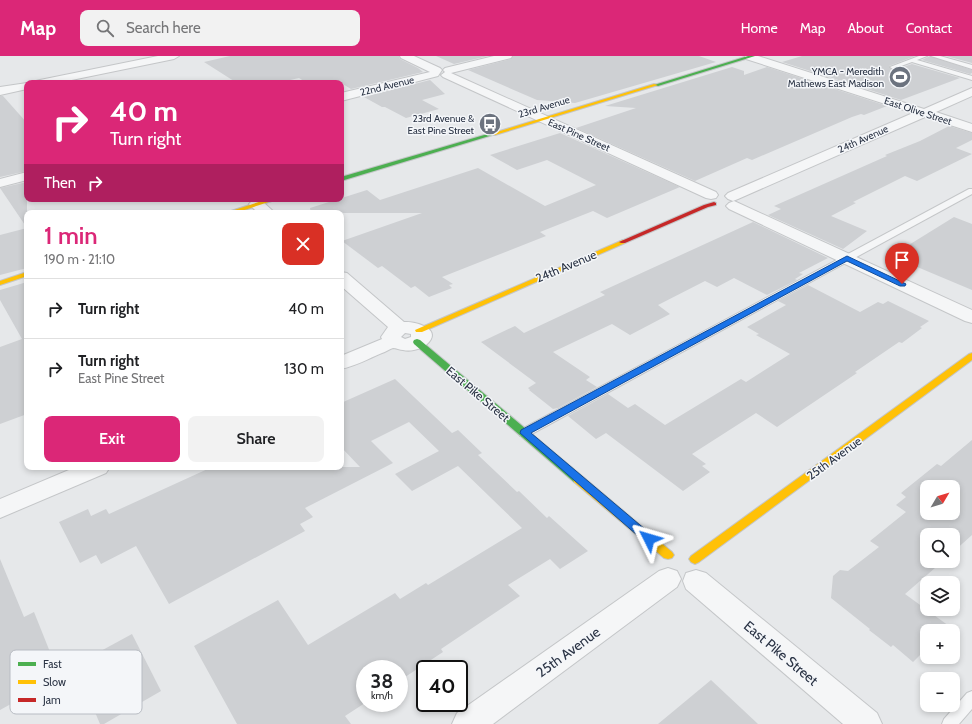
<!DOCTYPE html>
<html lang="en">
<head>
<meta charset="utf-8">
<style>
  :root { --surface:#fff; --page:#f2f2f2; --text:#202124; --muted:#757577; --line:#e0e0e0; --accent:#db2777 }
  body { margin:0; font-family:Cabin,sans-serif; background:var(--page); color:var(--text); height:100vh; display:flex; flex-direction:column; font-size:15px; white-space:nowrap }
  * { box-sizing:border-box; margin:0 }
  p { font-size:13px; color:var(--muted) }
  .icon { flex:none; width:22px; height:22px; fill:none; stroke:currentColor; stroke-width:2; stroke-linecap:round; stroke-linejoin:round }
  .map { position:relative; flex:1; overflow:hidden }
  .panel { position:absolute; left:24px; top:154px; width:320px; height:260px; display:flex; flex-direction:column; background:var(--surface); border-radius:8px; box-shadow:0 2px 6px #0003 }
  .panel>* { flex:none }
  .top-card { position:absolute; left:24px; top:24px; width:320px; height:122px; border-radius:8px; box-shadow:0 2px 6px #0003; background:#db2777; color:#fff; overflow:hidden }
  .needle { width:26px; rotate:52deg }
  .tools { position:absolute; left:920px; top:424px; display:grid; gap:8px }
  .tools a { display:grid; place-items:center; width:40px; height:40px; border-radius:8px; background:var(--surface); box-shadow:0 2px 6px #0003; font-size:20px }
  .speed { position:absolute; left:356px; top:604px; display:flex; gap:8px; font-size:20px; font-weight:700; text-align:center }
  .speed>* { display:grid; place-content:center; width:52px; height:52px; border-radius:50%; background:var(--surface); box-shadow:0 2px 6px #0003; line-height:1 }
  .speed small { font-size:10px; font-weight:400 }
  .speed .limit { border:2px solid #111; border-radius:6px; background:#fff; color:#111 }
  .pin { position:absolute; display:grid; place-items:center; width:34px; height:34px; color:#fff; margin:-41px -17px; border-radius:50% 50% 50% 0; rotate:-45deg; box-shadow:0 0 4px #0007 }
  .pin .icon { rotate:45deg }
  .me { position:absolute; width:44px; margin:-22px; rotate:310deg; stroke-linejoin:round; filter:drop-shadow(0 0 3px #0008) }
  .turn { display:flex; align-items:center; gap:14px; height:84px; padding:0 20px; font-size:18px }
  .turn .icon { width:52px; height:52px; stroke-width:2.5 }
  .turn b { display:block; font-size:28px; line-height:34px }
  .then { display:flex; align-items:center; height:38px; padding:0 20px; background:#0003; gap:8px; font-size:15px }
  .round { display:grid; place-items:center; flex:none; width:42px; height:42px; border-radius:8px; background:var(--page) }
  .headline { display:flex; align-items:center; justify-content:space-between; height:68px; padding:0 20px }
  h1 { font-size:24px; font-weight:600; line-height:30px; color:var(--accent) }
  .button { display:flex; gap:8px; margin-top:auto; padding:8px 20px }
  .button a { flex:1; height:46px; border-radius:8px; background:var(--accent); color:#fff; font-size:16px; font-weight:600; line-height:46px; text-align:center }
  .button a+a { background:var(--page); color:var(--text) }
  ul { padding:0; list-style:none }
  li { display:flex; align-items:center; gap:12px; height:60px; padding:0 20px; border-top:1px solid var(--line) }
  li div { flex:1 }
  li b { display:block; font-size:15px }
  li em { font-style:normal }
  header { display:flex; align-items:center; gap:24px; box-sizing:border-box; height:56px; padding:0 20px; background:var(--accent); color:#fff }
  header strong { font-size:19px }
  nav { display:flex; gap:22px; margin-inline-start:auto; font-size:14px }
  .search { width:280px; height:36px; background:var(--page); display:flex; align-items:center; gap:10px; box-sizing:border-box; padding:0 14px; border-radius:8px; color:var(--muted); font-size:15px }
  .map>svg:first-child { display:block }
  .building { fill:#ced0d3; fill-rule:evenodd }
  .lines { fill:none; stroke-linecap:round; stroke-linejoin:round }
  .lane-casing { stroke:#c4c6c8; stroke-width:2 }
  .street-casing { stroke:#c4c6c8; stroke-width:2 }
  .fast-casing { stroke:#c4c6c8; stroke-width:2 }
  .slow-casing { stroke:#c4c6c8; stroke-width:2 }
  .jam-casing { stroke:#c4c6c8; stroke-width:2 }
  .lane { fill:#f5f6f7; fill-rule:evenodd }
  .street { fill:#f5f6f7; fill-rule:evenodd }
  .fast { fill:#4caf50; fill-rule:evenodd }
  .slow { fill:#ffc107; fill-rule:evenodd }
  .jam { fill:#c62828; fill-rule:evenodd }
  .route { fill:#1a73e8; stroke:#114b97 }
  .labels { text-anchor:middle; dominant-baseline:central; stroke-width:3; stroke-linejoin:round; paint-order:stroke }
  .far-poi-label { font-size:10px; fill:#2b3445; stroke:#f4f6f9; text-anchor:end }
  .far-street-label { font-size:10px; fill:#2b3445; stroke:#f4f6f9 }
  .street-label { font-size:12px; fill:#2b3445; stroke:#f4f6f9 }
  .near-street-label { font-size:14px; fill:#2b3445; stroke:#f4f6f9 }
  .key { fill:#f4f6f9; stroke:#b8bcc3; stroke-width:1 }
  .key-label { font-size:11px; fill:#2b3445 }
</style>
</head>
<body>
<header>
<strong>Map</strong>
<div class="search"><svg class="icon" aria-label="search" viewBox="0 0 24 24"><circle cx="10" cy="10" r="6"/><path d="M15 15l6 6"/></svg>Search here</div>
<nav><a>Home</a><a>Map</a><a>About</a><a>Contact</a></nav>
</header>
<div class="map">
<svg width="972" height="668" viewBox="0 0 972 668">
  <rect width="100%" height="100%" fill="#e6e8ea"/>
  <g class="building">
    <polygon points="230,0 399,0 400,3 418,12 423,16 351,33 341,27 307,27 299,22 277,27 237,27 204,6"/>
    <polygon points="436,0 488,0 454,8"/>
    <polygon points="513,0 699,0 716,6 575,47 537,44 468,14 511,3"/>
    <polygon points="802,0 915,0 889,10 889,11 894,14 912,8 960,22 901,44 782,6"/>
    <polygon points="930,0 972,14 972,17 970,18 922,4"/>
    <polygon points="946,0 972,0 972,7"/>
    <polygon points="732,11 744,15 744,19 767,11 887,50 864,59 861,58 852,61 752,104 747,102 695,125 576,72 636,52 605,50"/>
    <polygon points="430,24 445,38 422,44 439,53 406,62 385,51 382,51 364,41"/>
    <polygon points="0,40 3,40 27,67 27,115 0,121"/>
    <polygon points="949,70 972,77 972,84 956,92 972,98 917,125 905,120 853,146 856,147 831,160 867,175 843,193 768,159 781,153 774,150 887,100 885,99 920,85"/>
    <polygon points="560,77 680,131 607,162 593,155 540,176 546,180 442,221 453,228 449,229 452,232 429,241 415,230 411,232 382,210 378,212 342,185 422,157 311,157 310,152 367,134 380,144 478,112 545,150 596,129 547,104 517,114 490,99"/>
    <polygon points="27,126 27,212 0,219 0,179 27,172 0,132"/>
    <polygon points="954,161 972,168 972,234 891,200"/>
    <polygon points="753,166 828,202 799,217 803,218 795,223 797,224 767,239 734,222 717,231 705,225 658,249 670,258 630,279 612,268 553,296 590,321 586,324 597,331 558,352 553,353 529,334 530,334 528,332 536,327 481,286 515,270 524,277 605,239 600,236"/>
    <polygon points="27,226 27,358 0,368 0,291 22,283 0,244 0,234"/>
    <polygon points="808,229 860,256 878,246 883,248 888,245 929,265 920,271 922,272 902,287 899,286 855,316 857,317 777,371 756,357 692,398 706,408 702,410 710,416 683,435 606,377 596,383 568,360 608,338 628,352 635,348 665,369 741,323 746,326 790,298 756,279 759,278 747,271 786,249 778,245"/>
    <polygon points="395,323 452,377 458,374 482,397 478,399 517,436 519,435 547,462 549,460 588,495 560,513 550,503 508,529 520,540 441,593 443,596 399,625 399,613 365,613 365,647 345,660 351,668 237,668 194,590 278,544 308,589 395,537 400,543 426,527 428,529 522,472 458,410 412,435 395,418 439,395 409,366 371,385 393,407 305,452 313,461 300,468 305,475 169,548 136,490 101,508 96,499 80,507 59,466 88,453 91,460 106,453 109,458 212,411 360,411 341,391 341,347"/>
    <path d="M972,384V479L953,496V479H927V505H943L905,538L949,570L943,575H927V592L913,606L893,589L891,591L869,574L870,573L831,542L833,520L840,514L848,515L879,491L870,485L906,456L896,449L906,441L901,437L937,408L941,410ZM927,431H953V457H927Z"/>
    <polygon points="0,503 24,561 34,556 60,621 0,654"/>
    <polygon points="132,578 161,635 104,668 100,668 75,609"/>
    <polygon points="711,624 758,668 658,668"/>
  </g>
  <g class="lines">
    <g class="lane-casing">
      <g id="lane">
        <polygon points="919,0 927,0 917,4 972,20 972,24 912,6 893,13 890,11"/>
        <polygon points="931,0 940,0 972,9 972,13"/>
        <polygon points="969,133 972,133 972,138 528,380 520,380 519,377 520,374"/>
        <polygon points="972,635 972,653 959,668 942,668 944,663 967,637"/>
      </g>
    </g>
    <g class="street-casing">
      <g id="street">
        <polygon points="158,0 179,0 174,3 57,27 34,27 36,25 40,24"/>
        <polygon points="400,0 414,0 440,12 442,14 438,20 341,45 341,37 430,16 401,2"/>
        <polygon points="494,0 512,0 511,2 451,17 716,136 718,139 716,142 711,143 706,142 443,21 441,19 445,16 443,14 445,12"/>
        <polygon points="745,0 758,0 924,53 972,32 972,40 936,56 972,68 972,76 925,61 738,143 733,145 728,143 725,140 728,137 913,57 746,3"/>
        <polygon points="27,27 27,33 0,39 0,31 27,27 29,27"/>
        <polygon points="27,116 27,124 0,131 0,123"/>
        <polygon points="257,143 262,145 275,157 258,157 249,148 252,145"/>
        <polygon points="734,145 972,254 972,267 965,265 729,153 726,150 729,147"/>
        <path d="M341,216L347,217L404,266C414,265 441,272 429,286C423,293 411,296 403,294C400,294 396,292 393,292C390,293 385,296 382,297C368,303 355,310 341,313V300L382,283L381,281L388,271L341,230ZM405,277L411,278V281L405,283L401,281Z"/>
        <polygon points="76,411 110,411 106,417 0,462 0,443"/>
        <polygon points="668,512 677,515 681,523 677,531 493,668 452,668 457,657 659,515"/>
        <polygon points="696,514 706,517 877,657 882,668 843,668 686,533 683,525 686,517"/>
      </g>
    </g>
    <g class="fast-casing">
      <g id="fast">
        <polygon points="748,0 755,0 658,30 654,29"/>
        <polygon points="491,77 496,78 341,125 341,121"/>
        <polygon points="417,283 420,284 582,420 583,423 582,426 574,426 414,288 413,286 414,284"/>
      </g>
    </g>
    <g class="slow-casing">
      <g id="slow">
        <polygon points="654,28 658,29 495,79 490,78"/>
        <polygon points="268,143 278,143 235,157 225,157"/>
        <polygon points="623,184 625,185 625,187 422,276 416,276 415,274"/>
        <polygon points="27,216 27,220 0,229 0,225"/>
        <polygon points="972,297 972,304 699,506 695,508 691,506 689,503 691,500 969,298"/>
        <polygon points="578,419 582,420 672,496 674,499 672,502 668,503 664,502 574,426 573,423 574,420"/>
      </g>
    </g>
    <g class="jam-casing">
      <polygon id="jam" points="714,146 716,147 716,149 708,151 625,187 621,187 619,186 704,149"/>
    </g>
    <use href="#lane" class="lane"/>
    <use href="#street" class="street"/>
    <use href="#fast" class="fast"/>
    <use href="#slow" class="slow"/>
    <use href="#jam" class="jam"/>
  </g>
  <polygon class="route" points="847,200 906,228 905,230 900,230 847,205 531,377 653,480 654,483 653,486 649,487 645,486 520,377 521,374"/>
  <defs>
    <g id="stadium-disc" transform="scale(1.15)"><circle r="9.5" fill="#6c737f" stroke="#f4f6f9"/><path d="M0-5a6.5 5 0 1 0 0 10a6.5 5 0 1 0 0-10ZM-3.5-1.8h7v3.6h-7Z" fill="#fff"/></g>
    <g id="bus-disc" transform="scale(1.15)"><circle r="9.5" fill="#6c737f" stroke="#f4f6f9"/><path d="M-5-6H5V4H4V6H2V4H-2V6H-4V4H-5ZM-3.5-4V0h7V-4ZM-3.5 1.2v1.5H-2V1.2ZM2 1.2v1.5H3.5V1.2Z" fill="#fff"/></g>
  </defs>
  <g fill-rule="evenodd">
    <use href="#stadium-disc" x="900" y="21"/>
    <use href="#bus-disc" x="490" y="68"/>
  </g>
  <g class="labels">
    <g class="far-poi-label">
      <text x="884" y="15">YMCA - Meredith<tspan x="884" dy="12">Mathews East Madison</tspan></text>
      <text x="474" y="62">23rd Avenue &amp;<tspan x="474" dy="12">East Pine Street</tspan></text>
    </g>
    <g class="far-street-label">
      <text transform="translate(387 30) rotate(-14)">22nd Avenue</text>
      <text transform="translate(544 51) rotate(-17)">23rd Avenue</text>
      <text transform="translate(918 55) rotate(18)">East Olive Street</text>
      <text transform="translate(579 79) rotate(24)">East Pine Street</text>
      <text transform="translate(863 83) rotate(-24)">24th Avenue</text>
    </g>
    <g class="street-label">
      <text transform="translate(566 210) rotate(-23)">24th Avenue</text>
      <text transform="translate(478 338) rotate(40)">East Pike Street</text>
      <text transform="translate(834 402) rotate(-36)">25th Avenue</text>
    </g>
    <g class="near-street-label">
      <text transform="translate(568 596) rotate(-36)">25th Avenue</text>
      <text transform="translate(781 597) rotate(40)">East Pike Street</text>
    </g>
  </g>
  <rect x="10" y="594" width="132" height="64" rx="6" class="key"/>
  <rect x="18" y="606" width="18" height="4" fill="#4caf50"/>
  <rect x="18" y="624" width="18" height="4" fill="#ffc107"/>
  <rect x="18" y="642" width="18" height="4" fill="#c62828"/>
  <g class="key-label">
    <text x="43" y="612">Fast</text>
    <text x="43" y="630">Slow</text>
    <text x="43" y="648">Jam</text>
  </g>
</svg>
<div class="tools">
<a><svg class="needle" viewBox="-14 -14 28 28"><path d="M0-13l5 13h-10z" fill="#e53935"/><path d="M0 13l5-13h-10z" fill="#757577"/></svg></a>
<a><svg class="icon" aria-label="search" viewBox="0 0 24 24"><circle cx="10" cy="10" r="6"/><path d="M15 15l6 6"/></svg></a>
<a><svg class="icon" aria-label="layers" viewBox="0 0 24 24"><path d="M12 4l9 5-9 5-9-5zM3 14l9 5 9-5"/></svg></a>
<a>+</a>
<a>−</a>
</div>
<div class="speed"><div>38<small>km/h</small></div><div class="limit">40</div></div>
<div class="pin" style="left:902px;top:228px;background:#d93025"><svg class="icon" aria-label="arrive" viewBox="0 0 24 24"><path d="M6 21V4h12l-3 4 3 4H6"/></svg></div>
<svg class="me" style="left:649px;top:483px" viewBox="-20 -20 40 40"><path d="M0-17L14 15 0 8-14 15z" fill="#1a73e8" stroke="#fff" stroke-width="4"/></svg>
<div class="top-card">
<div class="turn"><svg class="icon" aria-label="right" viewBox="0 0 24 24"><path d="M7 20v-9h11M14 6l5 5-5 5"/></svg><div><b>40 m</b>Turn right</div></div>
<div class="then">Then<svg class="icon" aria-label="right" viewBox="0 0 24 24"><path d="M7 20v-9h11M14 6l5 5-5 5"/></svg></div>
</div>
<section class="panel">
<div class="headline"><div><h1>1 min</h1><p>190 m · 21:10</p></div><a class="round" style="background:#d93025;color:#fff"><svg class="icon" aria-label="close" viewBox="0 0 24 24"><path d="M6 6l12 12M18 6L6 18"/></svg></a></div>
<ul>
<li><svg class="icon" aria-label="right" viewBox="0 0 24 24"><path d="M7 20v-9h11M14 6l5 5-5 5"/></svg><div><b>Turn right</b></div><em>40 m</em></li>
<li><svg class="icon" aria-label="right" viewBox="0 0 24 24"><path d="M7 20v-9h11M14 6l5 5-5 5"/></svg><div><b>Turn right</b><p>East Pine Street</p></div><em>130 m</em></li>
</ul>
<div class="button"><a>Exit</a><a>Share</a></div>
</section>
</div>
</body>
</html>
